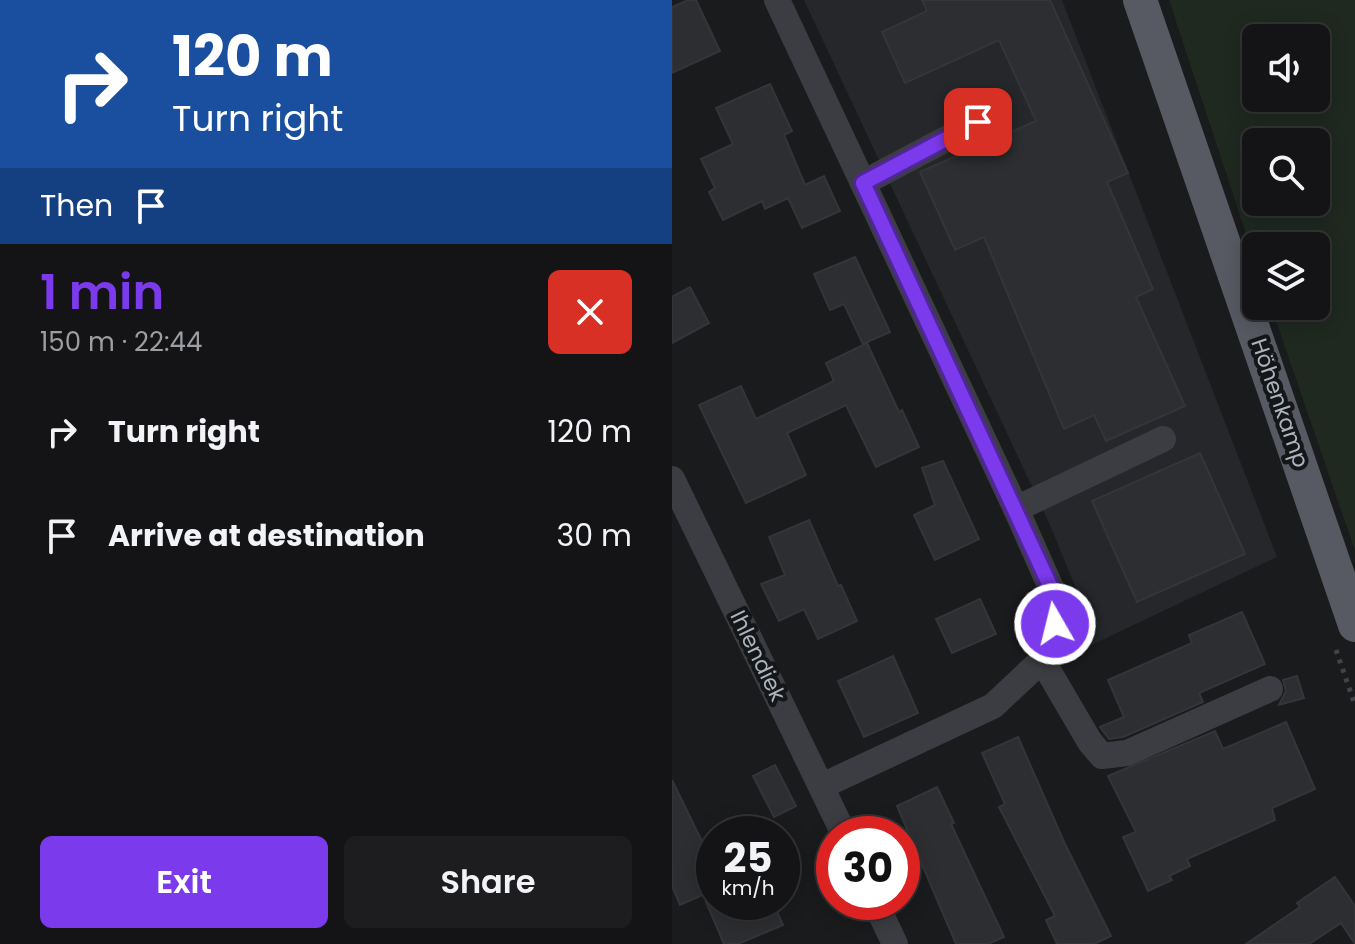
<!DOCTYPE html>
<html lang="en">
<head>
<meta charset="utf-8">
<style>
  :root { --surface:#141416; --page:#1d1d1f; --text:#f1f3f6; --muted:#9d9ea1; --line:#333335; --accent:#7c3aed }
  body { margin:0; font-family:Poppins,sans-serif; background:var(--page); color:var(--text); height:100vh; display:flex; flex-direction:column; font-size:30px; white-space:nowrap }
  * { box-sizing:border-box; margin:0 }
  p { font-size:26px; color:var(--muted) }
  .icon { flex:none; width:44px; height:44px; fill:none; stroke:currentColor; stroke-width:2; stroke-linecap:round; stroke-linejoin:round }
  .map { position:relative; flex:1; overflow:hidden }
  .panel { display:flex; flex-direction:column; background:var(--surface); width:672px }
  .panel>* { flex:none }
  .banner { background:#1a4fa0; color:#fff; overflow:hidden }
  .buttons { position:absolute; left:570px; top:24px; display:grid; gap:16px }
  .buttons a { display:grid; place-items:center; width:88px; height:88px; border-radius:12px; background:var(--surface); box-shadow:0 4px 20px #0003,0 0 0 2px var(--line); font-size:40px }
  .speed { position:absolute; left:24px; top:816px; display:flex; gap:16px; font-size:40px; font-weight:700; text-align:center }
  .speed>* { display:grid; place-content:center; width:104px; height:104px; border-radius:50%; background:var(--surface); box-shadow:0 4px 20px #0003,0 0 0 2px var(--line); line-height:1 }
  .speed small { font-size:20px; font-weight:400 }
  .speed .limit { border:12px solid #d22; background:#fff; color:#111 }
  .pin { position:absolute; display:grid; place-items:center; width:68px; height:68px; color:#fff; margin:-34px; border-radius:16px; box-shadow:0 4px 12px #0006 }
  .me { position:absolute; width:88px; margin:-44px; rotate:352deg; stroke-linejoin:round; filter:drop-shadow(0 0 6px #0008) }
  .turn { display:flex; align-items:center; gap:28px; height:168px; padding:0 40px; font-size:36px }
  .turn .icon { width:104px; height:104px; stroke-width:2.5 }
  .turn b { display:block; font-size:56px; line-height:68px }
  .then { display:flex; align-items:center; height:76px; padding:0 40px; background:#0003; gap:16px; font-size:30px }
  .round { display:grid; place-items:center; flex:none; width:84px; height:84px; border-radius:12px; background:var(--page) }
  .summary { display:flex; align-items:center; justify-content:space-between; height:136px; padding:0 40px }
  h1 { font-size:48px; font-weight:600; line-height:60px; color:var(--accent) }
  .cta { display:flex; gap:16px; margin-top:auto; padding:16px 40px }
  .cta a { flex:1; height:92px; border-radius:12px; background:var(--accent); color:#fff; font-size:32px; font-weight:600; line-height:92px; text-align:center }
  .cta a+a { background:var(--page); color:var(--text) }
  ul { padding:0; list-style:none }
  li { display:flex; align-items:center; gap:24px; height:104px; padding:0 40px }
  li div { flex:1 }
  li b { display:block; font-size:30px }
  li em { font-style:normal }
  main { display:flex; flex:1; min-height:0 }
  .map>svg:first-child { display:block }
  .built { fill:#26272a }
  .green { fill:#1f2920; fill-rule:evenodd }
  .building { fill:#2d2e31; stroke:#343539; stroke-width:2 }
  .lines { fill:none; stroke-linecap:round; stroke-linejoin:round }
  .path { stroke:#41444a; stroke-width:5; stroke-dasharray:4 6; stroke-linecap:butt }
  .minor { stroke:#3b3d42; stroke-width:26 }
  .major { stroke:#575a62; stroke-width:34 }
  .route-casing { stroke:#51269a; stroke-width:20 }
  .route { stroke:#7c3aed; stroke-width:14 }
  .labels { text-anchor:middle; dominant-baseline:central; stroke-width:8; stroke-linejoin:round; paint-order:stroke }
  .street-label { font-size:22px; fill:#acb4be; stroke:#151618 }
</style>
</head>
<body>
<main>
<section class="panel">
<div class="banner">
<div class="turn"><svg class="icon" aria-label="right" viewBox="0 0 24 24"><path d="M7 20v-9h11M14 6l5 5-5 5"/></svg><div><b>120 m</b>Turn right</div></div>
<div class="then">Then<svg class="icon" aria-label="arrive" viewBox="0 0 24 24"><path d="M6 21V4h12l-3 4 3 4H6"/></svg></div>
</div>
<div class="summary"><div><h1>1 min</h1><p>150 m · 22:44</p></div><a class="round" style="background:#d93025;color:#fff"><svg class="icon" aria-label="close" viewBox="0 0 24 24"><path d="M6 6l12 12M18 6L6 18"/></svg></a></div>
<ul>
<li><svg class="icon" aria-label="right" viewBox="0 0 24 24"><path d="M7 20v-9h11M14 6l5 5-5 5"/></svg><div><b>Turn right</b></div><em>120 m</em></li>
<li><svg class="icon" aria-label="arrive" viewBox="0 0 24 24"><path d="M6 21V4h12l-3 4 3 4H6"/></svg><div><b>Arrive at destination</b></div><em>30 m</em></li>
</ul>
<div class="cta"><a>Exit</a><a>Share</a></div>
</section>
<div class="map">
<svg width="683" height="944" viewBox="0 0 683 944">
  <rect width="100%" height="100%" fill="#1a1b1d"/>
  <polygon class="built" points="132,0 390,0 605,557 409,650 407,596 378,525"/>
  <path class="green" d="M497,0H683V551L599,306H644V246H584V264ZM584,38H644V98H584ZM584,142H644V202H584Z"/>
  <g class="building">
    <polygon points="16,0 24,0 48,51 0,73 0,7"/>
    <polygon points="250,0 378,0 456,173 435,182 481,289 464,297 513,406 434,441 422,415 392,429 312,237 283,250 248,172 364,121 327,40 233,83 210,32 255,11"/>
    <polygon points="98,84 120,131 112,135 133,185 152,176 168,211 130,228 116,198 93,209 90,201 51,220 37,192 43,188 29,159 61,144 44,108"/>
    <polygon points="183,257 218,332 191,344 172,304 158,310 142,274"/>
    <polygon points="18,287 37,323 0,343 0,297"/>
    <polygon points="195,343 227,412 230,410 247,447 204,467 174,405 115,433 134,475 74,503 27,405 69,386 84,419 162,381 154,363"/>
    <polygon points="528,453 573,554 465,602 420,501"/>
    <polygon points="271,461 307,539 263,560 242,515 263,505 250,468"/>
    <polygon points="137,520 166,586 169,585 185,621 146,639 132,609 107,621 89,584 113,575 97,537"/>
    <polygon points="308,599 324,634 280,653 264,619"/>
    <polygon points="570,612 593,664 527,693 531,702 451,737 437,739 428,727 452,717 436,680 520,643 517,635"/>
    <polygon points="221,656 246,713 192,737 166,681"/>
    <polygon points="625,676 632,698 607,705 614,691 611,680"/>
    <polygon points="614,722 643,789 600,808 603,820 515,859 518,866 497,876 500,880 476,891 451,837 464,832 436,776 543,731 551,749"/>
    <polygon points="346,737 392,842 439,936 422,944 385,944 374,920 383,916 327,807 333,804 310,753"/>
    <polygon points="103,765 124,806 102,817 81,776"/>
    <polygon points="0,780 42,866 42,890 8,905 0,886"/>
    <polygon points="265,787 282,823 279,824 332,937 316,944 284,944 225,806"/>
    <polygon points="663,877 683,906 683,944 669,923 637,944 574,944 628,907 625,903"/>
    <polygon points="34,902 101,902 111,925 66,944 52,944"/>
  </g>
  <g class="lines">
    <polyline class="path" points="664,650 683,705"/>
    <g class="minor">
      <polyline points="105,0 344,509 380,590 383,624 370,660 321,706 150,786"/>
      <polyline points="191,183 306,122"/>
      <polyline points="0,479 172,834"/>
      <polyline points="344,509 491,439"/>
      <polyline points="370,660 418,742 430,756 455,753 598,689"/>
      <polyline points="203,902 223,944"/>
    </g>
    <polyline class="major" points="468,0 683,625"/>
  </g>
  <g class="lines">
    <g class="route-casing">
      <polyline id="route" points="306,122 191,183 380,590 383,624"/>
    </g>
    <use href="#route" class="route"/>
  </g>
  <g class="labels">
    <g class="street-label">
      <text transform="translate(608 403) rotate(71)">Höhenkamp</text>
      <text transform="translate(86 656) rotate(64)">Ihlendiek</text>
    </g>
  </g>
</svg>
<div class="buttons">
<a><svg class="icon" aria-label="sound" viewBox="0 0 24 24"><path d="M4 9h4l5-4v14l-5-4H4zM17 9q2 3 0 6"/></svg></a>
<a><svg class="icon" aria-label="search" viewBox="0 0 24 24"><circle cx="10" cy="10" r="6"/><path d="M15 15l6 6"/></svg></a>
<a><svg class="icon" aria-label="layers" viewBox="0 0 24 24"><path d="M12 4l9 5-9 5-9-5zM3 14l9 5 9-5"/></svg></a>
</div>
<div class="speed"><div>25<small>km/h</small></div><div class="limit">30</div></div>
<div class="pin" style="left:306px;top:122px;background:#d93025"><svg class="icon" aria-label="arrive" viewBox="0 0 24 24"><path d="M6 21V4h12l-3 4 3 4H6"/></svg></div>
<svg class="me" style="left:383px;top:624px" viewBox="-20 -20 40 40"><circle r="17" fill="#7c3aed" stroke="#fff" stroke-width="3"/><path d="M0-11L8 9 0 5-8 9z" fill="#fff"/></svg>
</div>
</main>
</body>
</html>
